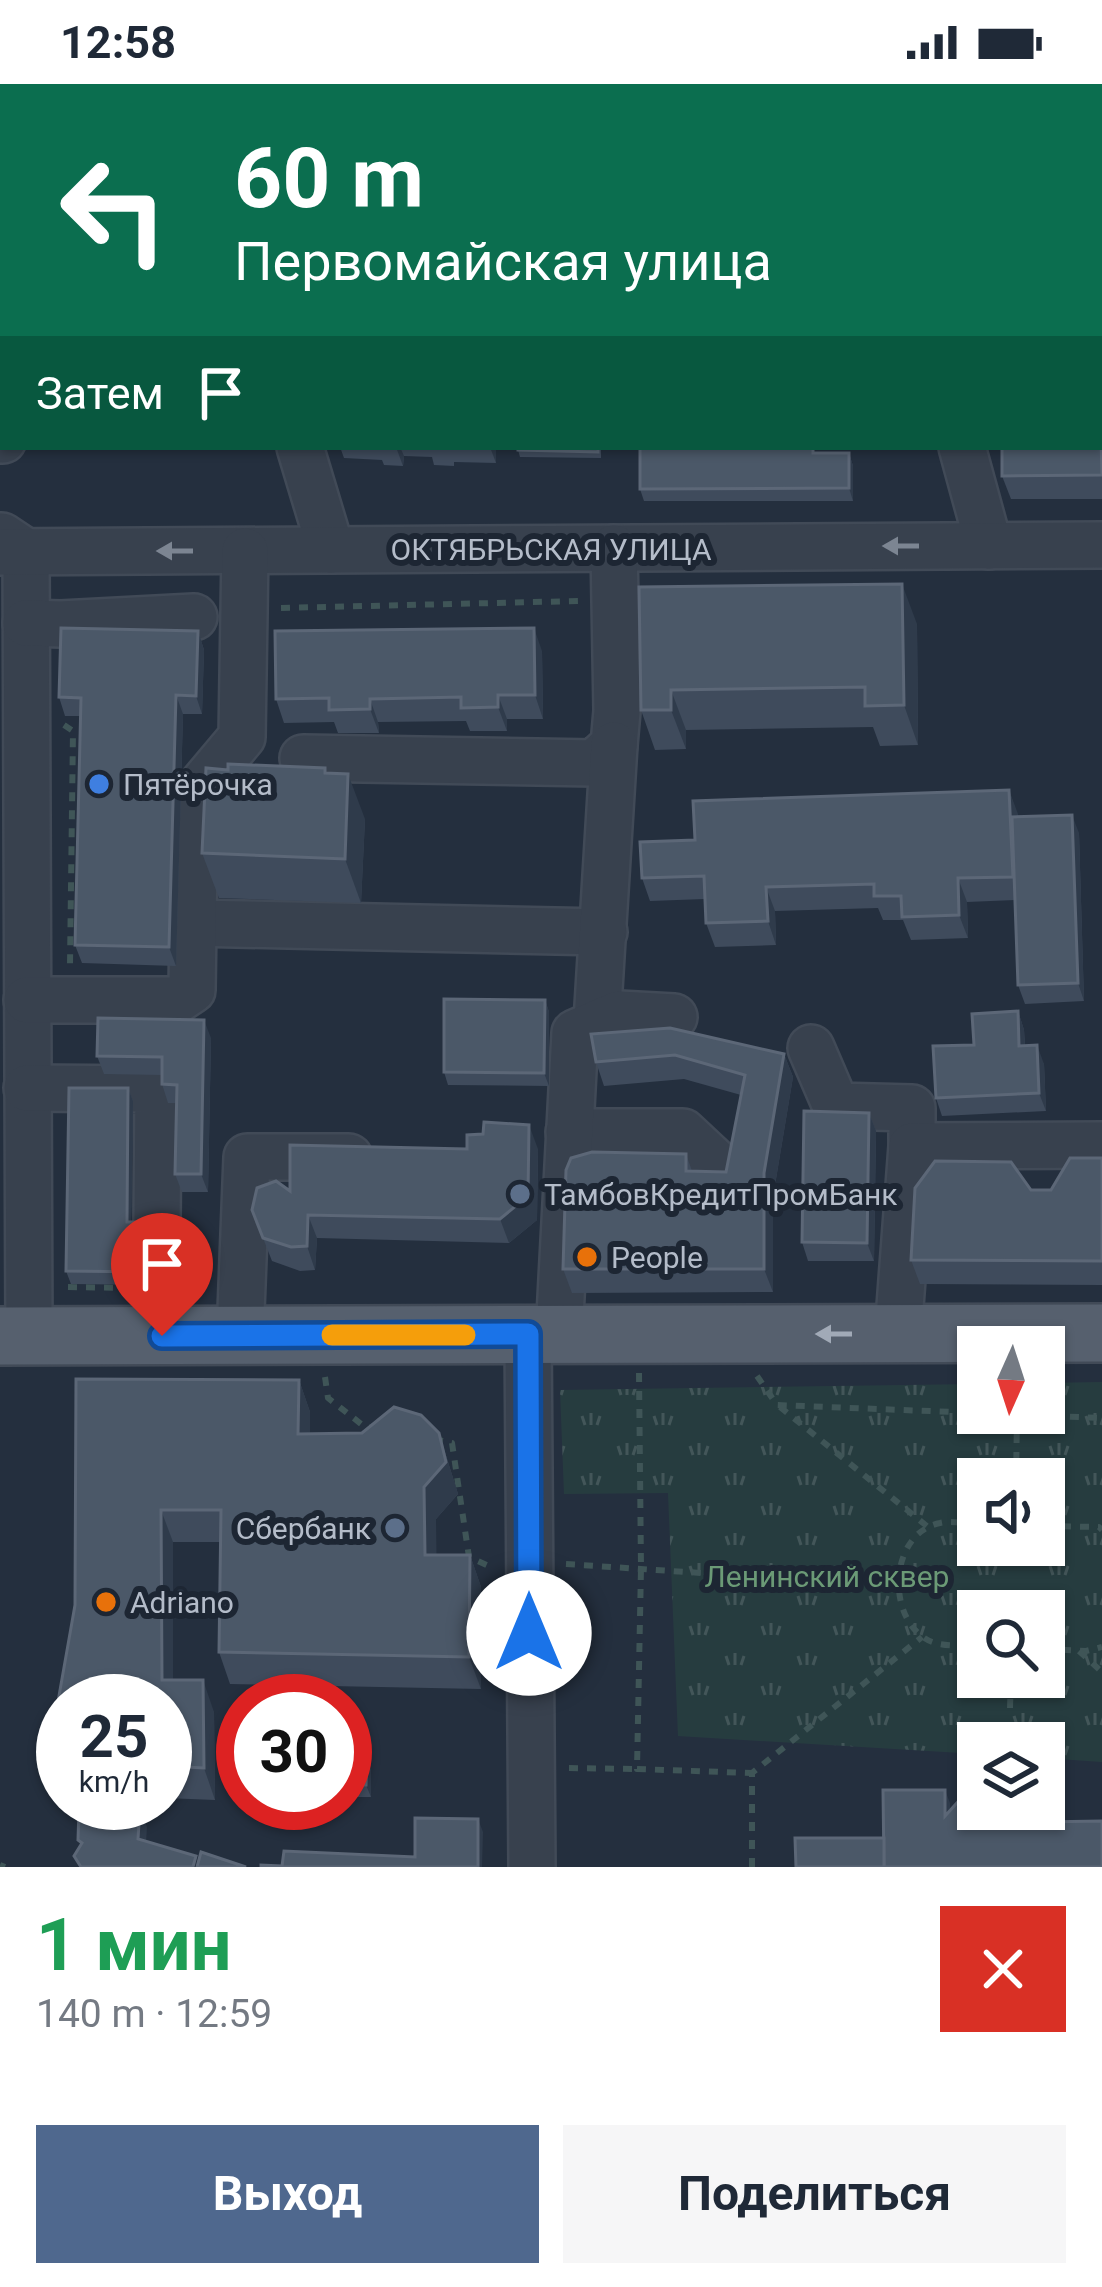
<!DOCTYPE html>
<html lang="ru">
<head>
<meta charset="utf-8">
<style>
  :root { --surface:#fff; --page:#f6f6f7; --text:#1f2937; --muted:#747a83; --accent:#4f688e }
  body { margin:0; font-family:Roboto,sans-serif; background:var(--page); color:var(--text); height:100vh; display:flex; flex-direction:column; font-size:45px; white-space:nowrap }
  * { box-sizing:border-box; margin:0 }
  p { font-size:39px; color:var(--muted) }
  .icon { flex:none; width:66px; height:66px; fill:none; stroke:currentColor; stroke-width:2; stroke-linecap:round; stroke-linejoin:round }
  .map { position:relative; height:1783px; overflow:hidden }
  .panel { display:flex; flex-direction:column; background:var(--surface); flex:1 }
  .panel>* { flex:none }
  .top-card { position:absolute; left:0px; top:0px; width:1104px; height:366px; box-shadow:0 3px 9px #0004; background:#0b6e4f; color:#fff; overflow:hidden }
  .needle { width:78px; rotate:183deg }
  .controls { position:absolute; left:957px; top:1242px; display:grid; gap:24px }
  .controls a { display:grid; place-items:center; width:108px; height:108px; border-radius:0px; background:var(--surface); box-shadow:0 3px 9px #0004; font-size:60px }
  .speed { position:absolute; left:36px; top:1590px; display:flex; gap:24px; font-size:60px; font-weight:700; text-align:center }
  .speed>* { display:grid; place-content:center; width:156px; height:156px; border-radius:50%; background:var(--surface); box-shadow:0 3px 9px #0004; line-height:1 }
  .speed small { font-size:30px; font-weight:400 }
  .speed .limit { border:18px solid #d22; background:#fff; color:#111 }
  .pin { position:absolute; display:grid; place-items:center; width:102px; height:102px; color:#fff; margin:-123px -51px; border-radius:50% 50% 50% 0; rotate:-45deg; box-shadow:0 0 12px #0007 }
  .pin .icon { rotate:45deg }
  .me { position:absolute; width:132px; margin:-66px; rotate:0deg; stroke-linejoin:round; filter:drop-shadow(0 0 9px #0008) }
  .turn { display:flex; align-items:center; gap:42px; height:252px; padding:0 36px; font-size:54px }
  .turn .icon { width:156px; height:156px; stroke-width:2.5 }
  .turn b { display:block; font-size:84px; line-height:102px }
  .then { display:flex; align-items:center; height:114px; padding:0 36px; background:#0003; gap:24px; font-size:45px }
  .round { display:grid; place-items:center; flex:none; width:126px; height:126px; border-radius:0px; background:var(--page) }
  .summary { display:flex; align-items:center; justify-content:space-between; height:204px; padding:0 36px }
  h1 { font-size:72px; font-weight:700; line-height:90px; color:#1e9e55 }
  .action { display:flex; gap:24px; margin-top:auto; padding:24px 36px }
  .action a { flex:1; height:138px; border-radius:0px; background:var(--accent); color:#fff; font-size:48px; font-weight:700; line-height:138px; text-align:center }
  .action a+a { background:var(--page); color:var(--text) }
  .status { display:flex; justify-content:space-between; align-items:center; height:84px; padding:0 60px; background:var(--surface); direction:ltr }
  .status svg { height:33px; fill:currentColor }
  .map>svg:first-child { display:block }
  .grass { fill:url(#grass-tufts); fill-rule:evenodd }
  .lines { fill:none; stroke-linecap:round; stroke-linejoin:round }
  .minor-casing { stroke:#414a57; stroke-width:50 }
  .major-casing { stroke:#414a57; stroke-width:62 }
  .path { stroke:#3f5557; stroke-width:6; stroke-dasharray:9 9; stroke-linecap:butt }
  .minor { stroke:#38414e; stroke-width:45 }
  .major { stroke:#56606e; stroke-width:57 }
  .wall { fill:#3f4b5c }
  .shaded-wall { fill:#2f3b4b }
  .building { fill:#4b5868; stroke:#5c6777; stroke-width:3 }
  .oneway { fill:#7c8592 }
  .oneway2 { fill:#a1aab7 }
  .route-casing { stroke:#114b97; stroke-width:30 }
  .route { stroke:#1a73e8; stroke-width:21 }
  .slow { stroke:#f59e0b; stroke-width:21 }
  .shop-dot { fill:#3f7fe0; stroke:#1d2633; stroke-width:4.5 }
  .service-dot { fill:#5c6f8a; stroke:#1d2633; stroke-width:4.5 }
  .food-dot { fill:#e8710a; stroke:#1d2633; stroke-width:4.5 }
  .labels { text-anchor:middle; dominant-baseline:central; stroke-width:12; stroke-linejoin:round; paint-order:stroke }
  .street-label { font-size:30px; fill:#b4bcc9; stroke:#1d2633 }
  .poi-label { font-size:30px; fill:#b4bcc9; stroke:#1d2633; text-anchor:start }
  .park-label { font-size:30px; fill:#6b9a76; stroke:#1d2633 }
</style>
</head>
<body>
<div class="status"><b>12:58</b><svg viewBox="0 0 49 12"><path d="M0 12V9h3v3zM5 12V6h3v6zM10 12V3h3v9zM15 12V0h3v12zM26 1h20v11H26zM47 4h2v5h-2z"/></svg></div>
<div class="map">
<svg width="1102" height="1783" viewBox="0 0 1102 1783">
  <defs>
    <pattern id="grass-tufts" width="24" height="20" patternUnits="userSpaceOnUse" patternTransform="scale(3)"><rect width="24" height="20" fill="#263c3f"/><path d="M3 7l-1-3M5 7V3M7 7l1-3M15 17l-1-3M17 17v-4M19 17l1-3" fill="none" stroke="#435659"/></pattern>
  </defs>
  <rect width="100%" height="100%" fill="#242f3e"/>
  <path class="grass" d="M1102,1298V1678L1044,1674V1659H978V1670L678,1652L668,1409L564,1410L560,1306L978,1300V1329H1044V1299ZM978,1395H1044V1461H978ZM978,1527H1044V1593H978Z"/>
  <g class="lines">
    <g class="minor-casing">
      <g id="minor">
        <polyline points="37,0 37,3"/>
        <polyline points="1047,0 1051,3"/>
        <polyline points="1101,22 1102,22"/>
        <polyline points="0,356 3,356"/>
        <polyline points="300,363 331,466"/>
        <polyline points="962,363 989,462"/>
        <polyline points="2,452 26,468 29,1252"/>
        <polyline points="0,468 1102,461"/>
        <polyline points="26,539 61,540 194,533"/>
        <polyline points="303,674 594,679 614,661 617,627 614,464"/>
        <polyline points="193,839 604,848"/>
        <polyline points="27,916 177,916 192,906 195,709 242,653 245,467"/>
        <polyline points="597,938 614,661"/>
        <polyline points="811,964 836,1022 912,1024 912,1062"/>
        <polyline points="27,1004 158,1005 157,1141"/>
        <polyline points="569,1048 683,1048 714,1077"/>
        <polyline points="898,1249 912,1062 1102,1061"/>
        <polyline points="528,1250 532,1783"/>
        <polyline points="559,1251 575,949 619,930 674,933"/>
        <polyline points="240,1252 247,1073 349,1073"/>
      </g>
    </g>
    <g class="major-casing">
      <polyline id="major" points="0,1252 1102,1249"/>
    </g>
    <g class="path">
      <polyline points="859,3 863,0"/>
      <polyline points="281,524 579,517"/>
      <polyline points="64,641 73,647 70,881"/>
      <polyline points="68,1203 126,1204"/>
      <polyline points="639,1289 641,1484 637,1685 752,1689"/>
      <polyline points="757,1292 777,1321 978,1329"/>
      <polyline points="325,1293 328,1314 365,1343 373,1344"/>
      <polyline points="780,1323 928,1443"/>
      <polyline points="980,1329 1102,1334"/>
      <polyline points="434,1355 452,1359 469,1473 493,1484"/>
      <polyline points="1016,1395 1017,1331"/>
      <path d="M978,1440C967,1440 951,1436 940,1439C891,1449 886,1527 923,1553C937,1564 961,1561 978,1562"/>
      <polyline points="1044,1442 1099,1443 1102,1446"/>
      <polyline points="566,1480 897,1502"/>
      <polyline points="1044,1565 1086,1567 1102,1563"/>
      <polyline points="1079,1567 1102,1588"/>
      <polyline points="1010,1624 1011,1593"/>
      <polyline points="569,1684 637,1685"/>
      <polyline points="0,1781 5,1783"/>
      <polyline points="752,1783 752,1689 922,1553"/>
    </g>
    <use href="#minor" class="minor"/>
    <use href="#major" class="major"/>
  </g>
  <g class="wall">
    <polygon points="81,0 374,0 374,3 82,3"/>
    <polygon points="0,137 3,140 3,277 0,277"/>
    <polygon points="1102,357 1102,415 1011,415 1002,392"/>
    <polygon points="340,363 496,363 496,379 454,378 454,382 434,381 432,373 404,372 403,382 384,381 382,376 344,374"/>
    <polygon points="601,363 601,374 520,373 518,366"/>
    <polygon points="818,369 849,369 853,382 853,417 644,417 640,405"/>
    <polygon points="639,503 917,540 918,661 880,662 873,643 686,646 686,665 655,666 641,626"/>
    <polygon points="198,547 204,566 202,630 183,630 176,882 82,879 75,861 81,632 65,632 59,613"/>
    <polygon points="542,567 543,635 507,635 507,647 470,647 466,637 378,638 379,649 338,649 334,638 284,639 276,615"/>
    <polygon points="1009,706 1018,733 1079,749 1084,917 1025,920 1018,901 1015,816 967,818 968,854 911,856 903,836 883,836 878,824 775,827 776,861 715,863 706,839 705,815 650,817 642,794 695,756"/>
    <polygon points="365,735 361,819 219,814 202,769"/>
    <polygon points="545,916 549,928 549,1002 448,1001 444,988"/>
    <polygon points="1018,927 1024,946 1025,962 1044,980 1046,1027 942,1032 936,1014 974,961"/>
    <polygon points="591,950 784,970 793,993 773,1113 773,1208 572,1209 563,1185 686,1070 692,1087 726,1088 741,1011 684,995 604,1002 596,978"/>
    <polygon points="211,954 208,1108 182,1108 175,1090 176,1019 168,1019 162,1000 162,991 104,990 97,972"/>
    <polygon points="128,1004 133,1017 131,1138 153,1138 158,1151 158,1201 71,1200 66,1187"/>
    <polygon points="869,1029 876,1047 874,1177 808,1177 802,1158"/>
    <polygon points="467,1065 538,1065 537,1136 509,1159 317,1154 315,1186 300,1187 272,1177 252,1126 290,1107"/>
    <polygon points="1102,1074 1102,1201 920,1200 911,1176 1031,1106 1051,1106"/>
    <polygon points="76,1295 299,1296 310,1328 310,1350 439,1349 458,1410 436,1435 436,1471 470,1471 481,1503 481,1605 230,1600 219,1568 220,1458 173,1458 173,1596 214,1628 215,1716 165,1714 165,1617 63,1617 63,1697 50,1663 75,1521"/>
    <polygon points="345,1674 367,1675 371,1687 371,1713 345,1713"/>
  </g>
  <g class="shaded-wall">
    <polygon points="396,363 400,363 404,372 403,382"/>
    <polygon points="490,363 496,363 496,379"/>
    <polygon points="849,369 853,382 853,417 849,404"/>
    <polygon points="902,500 917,540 918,661 904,621"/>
    <polygon points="534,544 542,567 543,635 535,611"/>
    <polygon points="198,547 204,566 202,630 196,612"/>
    <polygon points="671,606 686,646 686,665 671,626"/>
    <polygon points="176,611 183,630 176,882 169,863"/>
    <polygon points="498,611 507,635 507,647 498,623"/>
    <polygon points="370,615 378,638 379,649 370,625"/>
    <polygon points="348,690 365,735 361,819 345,775"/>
    <polygon points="1009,706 1018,730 1021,816 1013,793"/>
    <polygon points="1072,731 1079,749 1084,917 1078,899"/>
    <polygon points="958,794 967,818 968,854 959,831"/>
    <polygon points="766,803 775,827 776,861 768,837"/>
    <polygon points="545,916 549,928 549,1002 544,989"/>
    <polygon points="1018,927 1024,946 1026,980 1019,962"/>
    <polygon points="204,936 211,954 208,1108 201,1090"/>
    <polygon points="1037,961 1044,980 1046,1027 1039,1009"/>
    <polygon points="784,970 793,993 773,1113 773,1208 764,1185 764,1089"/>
    <polygon points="128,1004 133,1017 131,1150 127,1138"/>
    <polygon points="869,1029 876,1047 874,1177 867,1159"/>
    <polygon points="529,1041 538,1065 537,1136 509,1159 500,1135"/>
    <polygon points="308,1131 317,1154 315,1186 307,1162"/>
    <polygon points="153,1138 158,1151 158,1201 153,1188"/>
    <polygon points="299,1296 310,1328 310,1382 298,1350"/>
    <polygon points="439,1349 458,1410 436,1435 437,1503 425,1471 424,1403"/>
    <polygon points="161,1426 173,1458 173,1628 162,1596"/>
    <polygon points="470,1471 481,1503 481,1605 469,1573"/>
    <polygon points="203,1596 214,1628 215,1716 204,1684"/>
    <polygon points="367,1675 371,1687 371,1713 366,1701"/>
    <polygon points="945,1706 950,1719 950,1745 945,1732"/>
    <polygon points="140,1724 147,1743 145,1774 138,1755"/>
    <polygon points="478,1735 483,1748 482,1783 478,1783"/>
  </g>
  <g class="building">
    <rect x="259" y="0" width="29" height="3"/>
    <rect x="332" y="0" width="33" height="3"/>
    <rect x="466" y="0" width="92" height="3"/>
    <polygon points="595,0 782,0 782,3 594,3"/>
    <rect x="894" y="0" width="73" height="3"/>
    <rect x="1101" y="54" width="1" height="55"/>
    <rect x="1101" y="116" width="1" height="162"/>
    <polygon points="0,137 3,140 3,253 0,253"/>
    <polygon points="1101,357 1102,391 1002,392 1002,363 1101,363"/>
    <polygon points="518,363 598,363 598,368 518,366"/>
    <polygon points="640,363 813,363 813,369 849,369 849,404 640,405"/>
    <polygon points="902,500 904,621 865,622 865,603 671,606 671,626 641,626 639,503"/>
    <polygon points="61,544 198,547 196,612 176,611 169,863 75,861 81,614 59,613"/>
    <polygon points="534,544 535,611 498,611 498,623 461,624 461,613 370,615 370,625 329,626 329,614 276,615 275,547"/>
    <polygon points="228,680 325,684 325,689 348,690 345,775 202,769 206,684 228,686"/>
    <polygon points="1009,706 1013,793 958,794 959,831 902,833 901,812 874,812 874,800 766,803 768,837 706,839 704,792 642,794 640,758 695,756 693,717"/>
    <polygon points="1072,731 1078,899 1018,901 1012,733"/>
    <polygon points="444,915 545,916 544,989 444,988"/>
    <polygon points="1018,927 1019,962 1037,961 1039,1009 936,1014 933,962 974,961 972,930"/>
    <polygon points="98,934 204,936 201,1090 175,1090 177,1001 162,1000 162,973 97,972"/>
    <polygon points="670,944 784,970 764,1089 764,1185 563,1185 566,1086 571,1074 592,1068 686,1070 686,1087 726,1088 745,991 675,971 596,978 591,950"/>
    <polygon points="69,1004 128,1004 127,1138 153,1138 153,1188 66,1187"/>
    <polygon points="804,1027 869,1029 867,1159 802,1158"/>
    <polygon points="484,1038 529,1041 528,1112 500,1135 308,1131 307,1162 291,1163 263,1154 252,1126 257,1104 276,1097 290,1107 290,1061 467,1065 467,1051 483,1050"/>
    <polygon points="1070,1074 1102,1074 1102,1177 911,1176 915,1104 935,1077 1011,1078 1031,1106 1051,1106"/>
    <polygon points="76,1295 299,1296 298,1350 362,1349 394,1323 421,1331 439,1349 446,1378 424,1403 425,1471 470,1471 469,1573 219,1568 221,1426 161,1426 162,1596 203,1596 204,1684 165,1682 165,1617 63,1617 63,1678 50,1663 75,1521"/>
    <polygon points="345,1674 367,1675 366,1701 345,1701"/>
    <polygon points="978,1704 978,1725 1034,1725 1041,1738 1102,1737 1102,1783 884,1783 883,1706 945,1706 945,1732 965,1710"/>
    <polygon points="140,1724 138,1755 196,1772 193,1783 81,1783 74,1772 82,1759 78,1756 79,1725"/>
    <polygon points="415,1734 478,1735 478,1783 261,1783 261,1781 282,1782 284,1767 415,1773"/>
    <polygon points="795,1754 884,1754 884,1783 796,1783"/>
    <polygon points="201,1768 246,1783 197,1783"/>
  </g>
  <defs><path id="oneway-solid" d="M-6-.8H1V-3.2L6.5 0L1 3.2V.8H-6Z" transform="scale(3)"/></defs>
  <g class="oneway">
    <use href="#oneway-solid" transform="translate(901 462) rotate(180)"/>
    <use href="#oneway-solid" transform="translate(175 467) rotate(180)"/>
  </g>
  <use class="oneway2" href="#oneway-solid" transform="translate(834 1250) rotate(180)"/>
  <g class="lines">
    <g class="route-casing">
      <polyline id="route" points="162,1252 528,1250 529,1549"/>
    </g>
    <use href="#route" class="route"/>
    <polyline class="slow" points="332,1251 465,1251"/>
  </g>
  <circle class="shop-dot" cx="99" cy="700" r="12"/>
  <g class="service-dot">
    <circle cx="520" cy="1110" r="12"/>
    <circle cx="395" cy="1444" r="12"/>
  </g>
  <g class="food-dot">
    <circle cx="587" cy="1173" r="12"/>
    <circle cx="106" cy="1518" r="12"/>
  </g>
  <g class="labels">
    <g class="street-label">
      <text x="551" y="465">ОКТЯБРЬСКАЯ УЛИЦА</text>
    </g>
    <g class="poi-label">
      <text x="123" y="700">Пятёрочка</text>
      <text x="544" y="1110">ТамбовКредитПромБанк</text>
      <text x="611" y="1173">People</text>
      <text x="371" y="1444" text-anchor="end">Сбербанк</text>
      <text x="130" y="1518">Adriano</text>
    </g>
    <g class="park-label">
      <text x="827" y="1492">Ленинский сквер</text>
    </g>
  </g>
</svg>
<div class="controls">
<a><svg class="needle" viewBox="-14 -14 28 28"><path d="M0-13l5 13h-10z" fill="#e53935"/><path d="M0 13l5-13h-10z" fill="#747a83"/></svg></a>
<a><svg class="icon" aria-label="sound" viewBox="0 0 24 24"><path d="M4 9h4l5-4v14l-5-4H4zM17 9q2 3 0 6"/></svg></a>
<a><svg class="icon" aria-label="search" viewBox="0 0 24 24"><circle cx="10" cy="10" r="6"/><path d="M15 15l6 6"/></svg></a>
<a><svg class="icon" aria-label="layers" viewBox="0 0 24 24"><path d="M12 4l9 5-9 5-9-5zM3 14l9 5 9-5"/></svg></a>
</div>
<div class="speed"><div>25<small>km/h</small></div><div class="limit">30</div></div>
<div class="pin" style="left:162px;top:1252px;background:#d93025"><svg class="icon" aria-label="arrive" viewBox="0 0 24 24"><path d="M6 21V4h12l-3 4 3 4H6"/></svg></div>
<svg class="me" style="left:529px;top:1549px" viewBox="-20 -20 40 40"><circle r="19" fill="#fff"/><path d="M0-13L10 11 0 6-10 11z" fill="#1a73e8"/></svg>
<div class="top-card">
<div class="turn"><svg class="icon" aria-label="left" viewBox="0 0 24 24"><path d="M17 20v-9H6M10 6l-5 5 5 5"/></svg><div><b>60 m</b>Первомайская улица</div></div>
<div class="then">Затем<svg class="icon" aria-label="arrive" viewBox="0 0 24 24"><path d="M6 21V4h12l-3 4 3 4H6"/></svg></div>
</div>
</div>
<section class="panel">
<div class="summary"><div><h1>1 мин</h1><p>140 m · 12:59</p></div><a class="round" style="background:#d93025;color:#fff"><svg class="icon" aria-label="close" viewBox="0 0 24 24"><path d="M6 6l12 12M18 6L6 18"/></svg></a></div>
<div class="action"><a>Выход</a><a>Поделиться</a></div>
</section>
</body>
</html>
